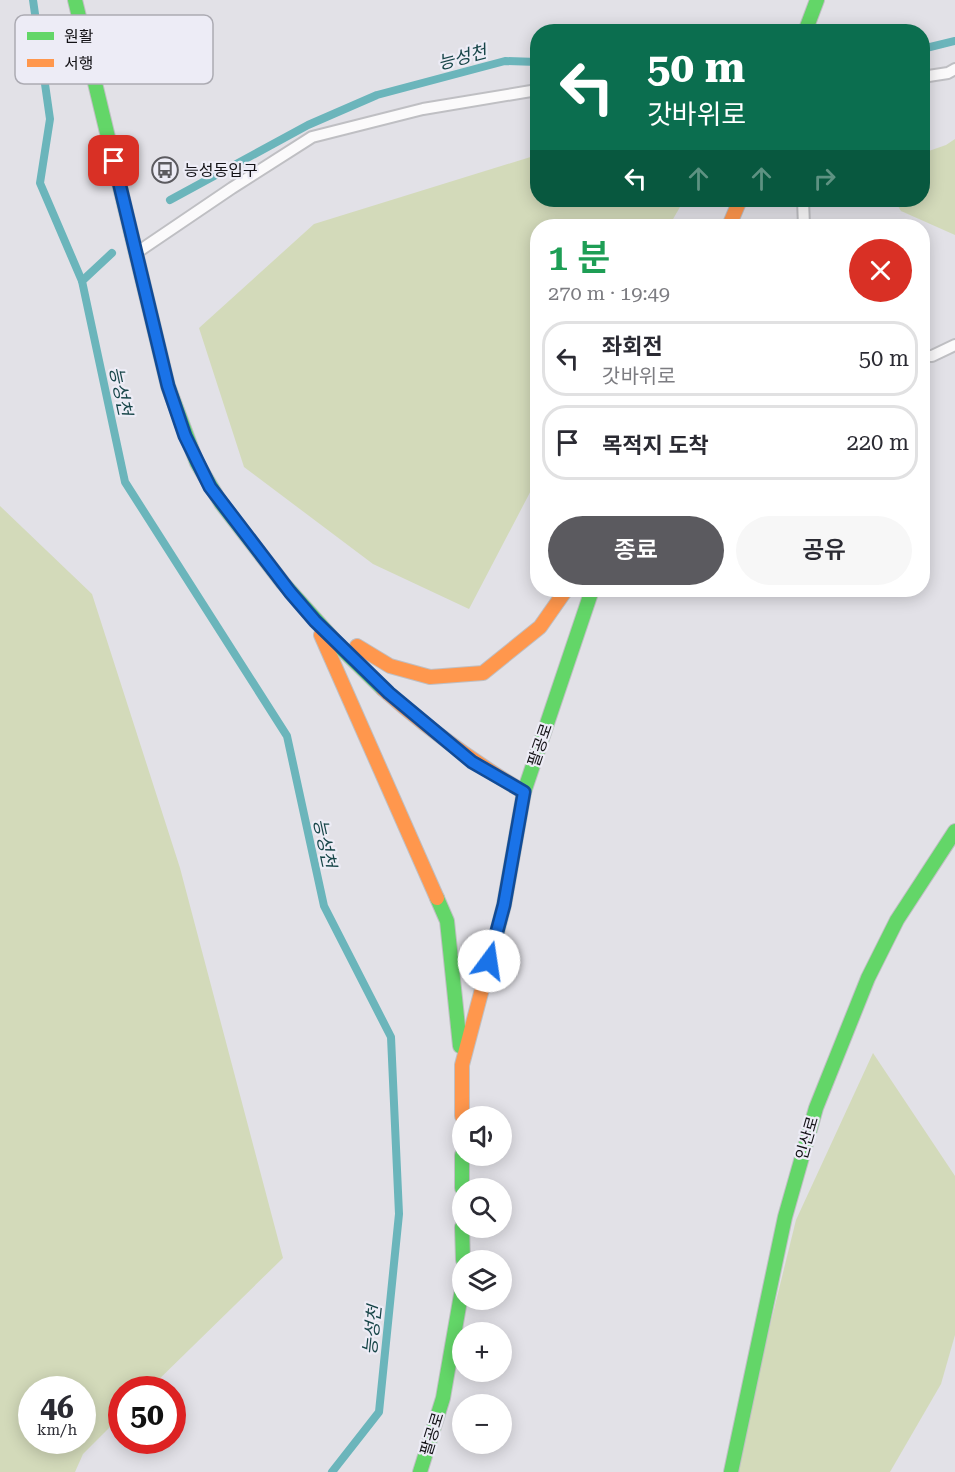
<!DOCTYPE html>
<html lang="ko">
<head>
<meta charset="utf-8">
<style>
  :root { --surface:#fff; --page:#f7f7f7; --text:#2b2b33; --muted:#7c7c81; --line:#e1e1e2; --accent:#5b5a5f }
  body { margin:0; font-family:"Roboto Serif","Noto Sans KR",serif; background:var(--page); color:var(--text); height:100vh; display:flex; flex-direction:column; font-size:22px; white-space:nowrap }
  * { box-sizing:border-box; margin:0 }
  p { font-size:20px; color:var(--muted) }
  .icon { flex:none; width:33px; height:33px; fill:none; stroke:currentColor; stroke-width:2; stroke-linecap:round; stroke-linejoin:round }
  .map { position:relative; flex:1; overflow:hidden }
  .side { position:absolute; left:530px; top:219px; width:400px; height:378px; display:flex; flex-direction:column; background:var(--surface); border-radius:24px; box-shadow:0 3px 15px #0003 }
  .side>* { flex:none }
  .banner { position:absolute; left:530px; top:24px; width:400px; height:183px; border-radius:24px; box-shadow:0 3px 15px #0003; background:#0b6e4f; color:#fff; overflow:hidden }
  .tools { position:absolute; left:452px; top:1106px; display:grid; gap:12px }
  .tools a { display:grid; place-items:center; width:60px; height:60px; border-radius:50%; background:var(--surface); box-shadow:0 3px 15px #0003; font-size:30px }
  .speed { position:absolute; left:18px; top:1376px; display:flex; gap:12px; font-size:30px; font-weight:700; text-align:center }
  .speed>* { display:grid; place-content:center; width:78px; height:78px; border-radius:50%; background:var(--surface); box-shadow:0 3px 15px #0003; line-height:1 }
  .speed small { font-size:15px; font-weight:400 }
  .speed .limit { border:9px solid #d22; background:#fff; color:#111 }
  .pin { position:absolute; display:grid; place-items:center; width:51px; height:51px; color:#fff; margin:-26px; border-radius:12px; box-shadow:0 3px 9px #0006 }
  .me { position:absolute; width:66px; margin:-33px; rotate:14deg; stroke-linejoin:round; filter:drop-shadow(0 0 4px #0008) }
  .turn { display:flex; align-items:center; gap:21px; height:126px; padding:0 18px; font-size:27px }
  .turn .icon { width:78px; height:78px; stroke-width:2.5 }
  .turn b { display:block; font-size:42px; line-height:51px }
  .lanes { display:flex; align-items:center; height:57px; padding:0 18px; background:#0003; justify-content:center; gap:30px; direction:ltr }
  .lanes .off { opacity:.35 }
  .round { display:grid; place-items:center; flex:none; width:63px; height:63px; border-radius:32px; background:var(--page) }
  .summary { display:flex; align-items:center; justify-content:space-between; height:102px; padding:0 18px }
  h1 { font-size:36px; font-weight:600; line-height:45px; color:#1e9e55 }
  .cta { display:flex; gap:12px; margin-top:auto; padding:12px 18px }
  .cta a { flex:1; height:69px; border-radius:36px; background:var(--accent); color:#fff; font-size:24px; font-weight:600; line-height:69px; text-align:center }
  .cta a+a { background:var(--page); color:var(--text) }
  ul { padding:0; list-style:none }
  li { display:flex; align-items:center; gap:18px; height:75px; margin:0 12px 9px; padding:0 6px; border:3px solid var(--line); border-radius:24px }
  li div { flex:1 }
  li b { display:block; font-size:22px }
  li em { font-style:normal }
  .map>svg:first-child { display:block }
  .green { fill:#d3daba; fill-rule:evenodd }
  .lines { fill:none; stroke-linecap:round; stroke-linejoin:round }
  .stream { stroke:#6bb5bb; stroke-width:8 }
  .lane-casing { stroke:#bfbfc3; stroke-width:14 }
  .fast-casing { stroke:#bfbfc3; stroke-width:16 }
  .slow-casing { stroke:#bfbfc3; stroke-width:16 }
  .lane { stroke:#fbfafb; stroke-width:10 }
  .fast { stroke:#63d668; stroke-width:14 }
  .slow { stroke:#ff974d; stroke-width:14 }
  .route-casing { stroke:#114b97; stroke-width:15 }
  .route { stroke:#1a73e8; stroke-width:10 }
  .labels { text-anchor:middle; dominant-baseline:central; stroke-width:4.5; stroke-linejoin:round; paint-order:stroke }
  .poi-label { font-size:16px; fill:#131216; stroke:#edecf6; text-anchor:start }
  .street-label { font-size:16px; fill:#131216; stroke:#edecf6 }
  .water-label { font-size:18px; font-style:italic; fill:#174548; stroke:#edecf6 }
  .key { fill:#edecf6; stroke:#acabb3; stroke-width:1.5 }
  .key-label { font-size:16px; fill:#131216 }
</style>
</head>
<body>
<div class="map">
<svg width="955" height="1472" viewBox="0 0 955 1472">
  <rect width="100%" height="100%" fill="#e2e1e7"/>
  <g class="green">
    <polygon points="955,139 955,235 901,211 894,200 922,200 923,153 946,145"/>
    <polygon points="537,155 537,200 662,200 680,207 669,226 537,226 537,479 469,609 373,564 244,467 199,328 314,224"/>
    <path d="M0,506L92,594L180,868L283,1258L149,1389H122L121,1416L83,1454L75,1472H0ZM32,1389H82V1440H32Z"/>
    <polygon points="873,1053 955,1176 955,1335 941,1384 890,1472 734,1472 796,1220"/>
  </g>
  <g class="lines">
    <g class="stream">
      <polyline points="33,0 50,119 40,183 82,281"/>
      <polyline points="922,49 955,41"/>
      <polyline points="170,200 308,125 377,95 505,61 537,62"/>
      <polyline points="112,253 82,281 125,482 287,736 324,906 391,1037 399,1214 379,1412 332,1472"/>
    </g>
    <g class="lane-casing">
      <g id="lane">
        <polyline points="922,77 948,73 955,69"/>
        <polyline points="803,200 804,226"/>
        <polyline points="139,251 232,188 312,137 423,109 537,90"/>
        <polyline points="922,356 932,356 955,345"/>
      </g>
    </g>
    <g class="fast-casing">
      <g id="fast">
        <polyline points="75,0 168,386 197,463 221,503 283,583 344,651 383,689"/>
        <polyline points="805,32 817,0"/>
        <polyline points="437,898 447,921 460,1046"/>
        <polyline points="496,936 504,905 524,792 592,590"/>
        <polyline points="462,1155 462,1188"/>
        <polyline points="462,1227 463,1260"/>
        <polyline points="420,1472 443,1398 462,1289"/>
        <polyline points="731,1472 785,1217 816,1108 868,978 897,920 955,831"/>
      </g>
    </g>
    <g class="slow-casing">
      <g id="slow">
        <polyline points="729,226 740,200"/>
        <polyline points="321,635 437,898"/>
        <polyline points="357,646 390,666 430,677 483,673 540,627 566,590"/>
        <path d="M383,689C427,728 473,762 524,792"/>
        <polyline points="462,1116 462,1065 496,936"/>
      </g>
    </g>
    <use href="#lane" class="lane"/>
    <use href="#fast" class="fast"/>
    <use href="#slow" class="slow"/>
  </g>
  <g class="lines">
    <g class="route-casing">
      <polyline id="route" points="114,161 168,386 185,436 210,487 290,592 315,621 389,693 472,762 524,792 504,905 489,961"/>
    </g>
    <use href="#route" class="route"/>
  </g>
  <defs>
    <g id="bus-ring" transform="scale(1.35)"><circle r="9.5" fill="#edecf6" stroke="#5b5a5f" stroke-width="1.5"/><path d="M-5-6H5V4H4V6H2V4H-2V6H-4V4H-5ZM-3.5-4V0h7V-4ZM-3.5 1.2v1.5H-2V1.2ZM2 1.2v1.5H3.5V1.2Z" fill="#5b5a5f"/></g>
  </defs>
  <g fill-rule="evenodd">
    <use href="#bus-ring" x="165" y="170"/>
  </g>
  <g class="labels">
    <g class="poi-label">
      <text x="184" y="170">능성동입구</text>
    </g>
    <g class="street-label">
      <text transform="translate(540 745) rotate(-71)">팔공로</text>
      <text transform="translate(807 1138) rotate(-74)">인산로</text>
      <text transform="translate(432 1434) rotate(-73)">팔공로</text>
    </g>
    <g class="water-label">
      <text transform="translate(462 57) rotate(-15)">능성천</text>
      <text transform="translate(121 391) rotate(78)">능성천</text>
      <text transform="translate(325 843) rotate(78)">능성천</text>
      <text transform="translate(372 1330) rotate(-84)">능성천</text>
    </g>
  </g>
  <rect x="15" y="15" width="198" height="69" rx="9" class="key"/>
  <rect x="27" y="32" width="27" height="8" fill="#63d668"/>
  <rect x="27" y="59" width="27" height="8" fill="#ff974d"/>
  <g class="key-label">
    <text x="64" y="42">원활</text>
    <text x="64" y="69">서행</text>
  </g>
</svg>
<div class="tools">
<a><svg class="icon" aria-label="sound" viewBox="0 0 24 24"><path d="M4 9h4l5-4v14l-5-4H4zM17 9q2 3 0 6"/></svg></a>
<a><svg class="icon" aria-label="search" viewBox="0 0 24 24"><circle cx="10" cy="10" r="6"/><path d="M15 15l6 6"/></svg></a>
<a><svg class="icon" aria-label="layers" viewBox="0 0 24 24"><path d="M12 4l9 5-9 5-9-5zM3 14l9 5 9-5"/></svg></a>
<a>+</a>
<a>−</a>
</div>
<div class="speed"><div>46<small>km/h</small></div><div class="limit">50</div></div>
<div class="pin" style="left:114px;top:161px;background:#d93025"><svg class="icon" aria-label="arrive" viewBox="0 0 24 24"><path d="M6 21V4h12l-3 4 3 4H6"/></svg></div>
<svg class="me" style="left:489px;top:961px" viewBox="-20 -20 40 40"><circle r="19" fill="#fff"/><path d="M0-13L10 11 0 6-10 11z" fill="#1a73e8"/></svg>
<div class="banner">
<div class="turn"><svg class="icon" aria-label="left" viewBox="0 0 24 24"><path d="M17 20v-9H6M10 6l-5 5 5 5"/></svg><div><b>50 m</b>갓바위로</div></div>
<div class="lanes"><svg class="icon" aria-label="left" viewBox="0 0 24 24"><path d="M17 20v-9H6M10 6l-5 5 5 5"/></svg><svg class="icon off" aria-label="ahead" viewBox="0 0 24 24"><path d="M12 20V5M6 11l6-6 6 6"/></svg><svg class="icon off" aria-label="ahead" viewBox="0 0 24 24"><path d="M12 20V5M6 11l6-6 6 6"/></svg><svg class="icon off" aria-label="right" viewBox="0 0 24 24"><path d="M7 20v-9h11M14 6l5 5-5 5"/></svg></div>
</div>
<section class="side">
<div class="summary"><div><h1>1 분</h1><p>270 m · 19:49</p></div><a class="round" style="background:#d93025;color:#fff"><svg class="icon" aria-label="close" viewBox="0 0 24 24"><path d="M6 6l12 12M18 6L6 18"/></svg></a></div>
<ul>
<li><svg class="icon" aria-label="left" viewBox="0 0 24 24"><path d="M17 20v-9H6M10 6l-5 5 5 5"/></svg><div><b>좌회전</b><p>갓바위로</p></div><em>50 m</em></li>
<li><svg class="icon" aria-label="arrive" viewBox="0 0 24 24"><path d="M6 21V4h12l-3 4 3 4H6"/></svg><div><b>목적지 도착</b></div><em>220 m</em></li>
</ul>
<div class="cta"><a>종료</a><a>공유</a></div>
</section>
</div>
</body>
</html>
